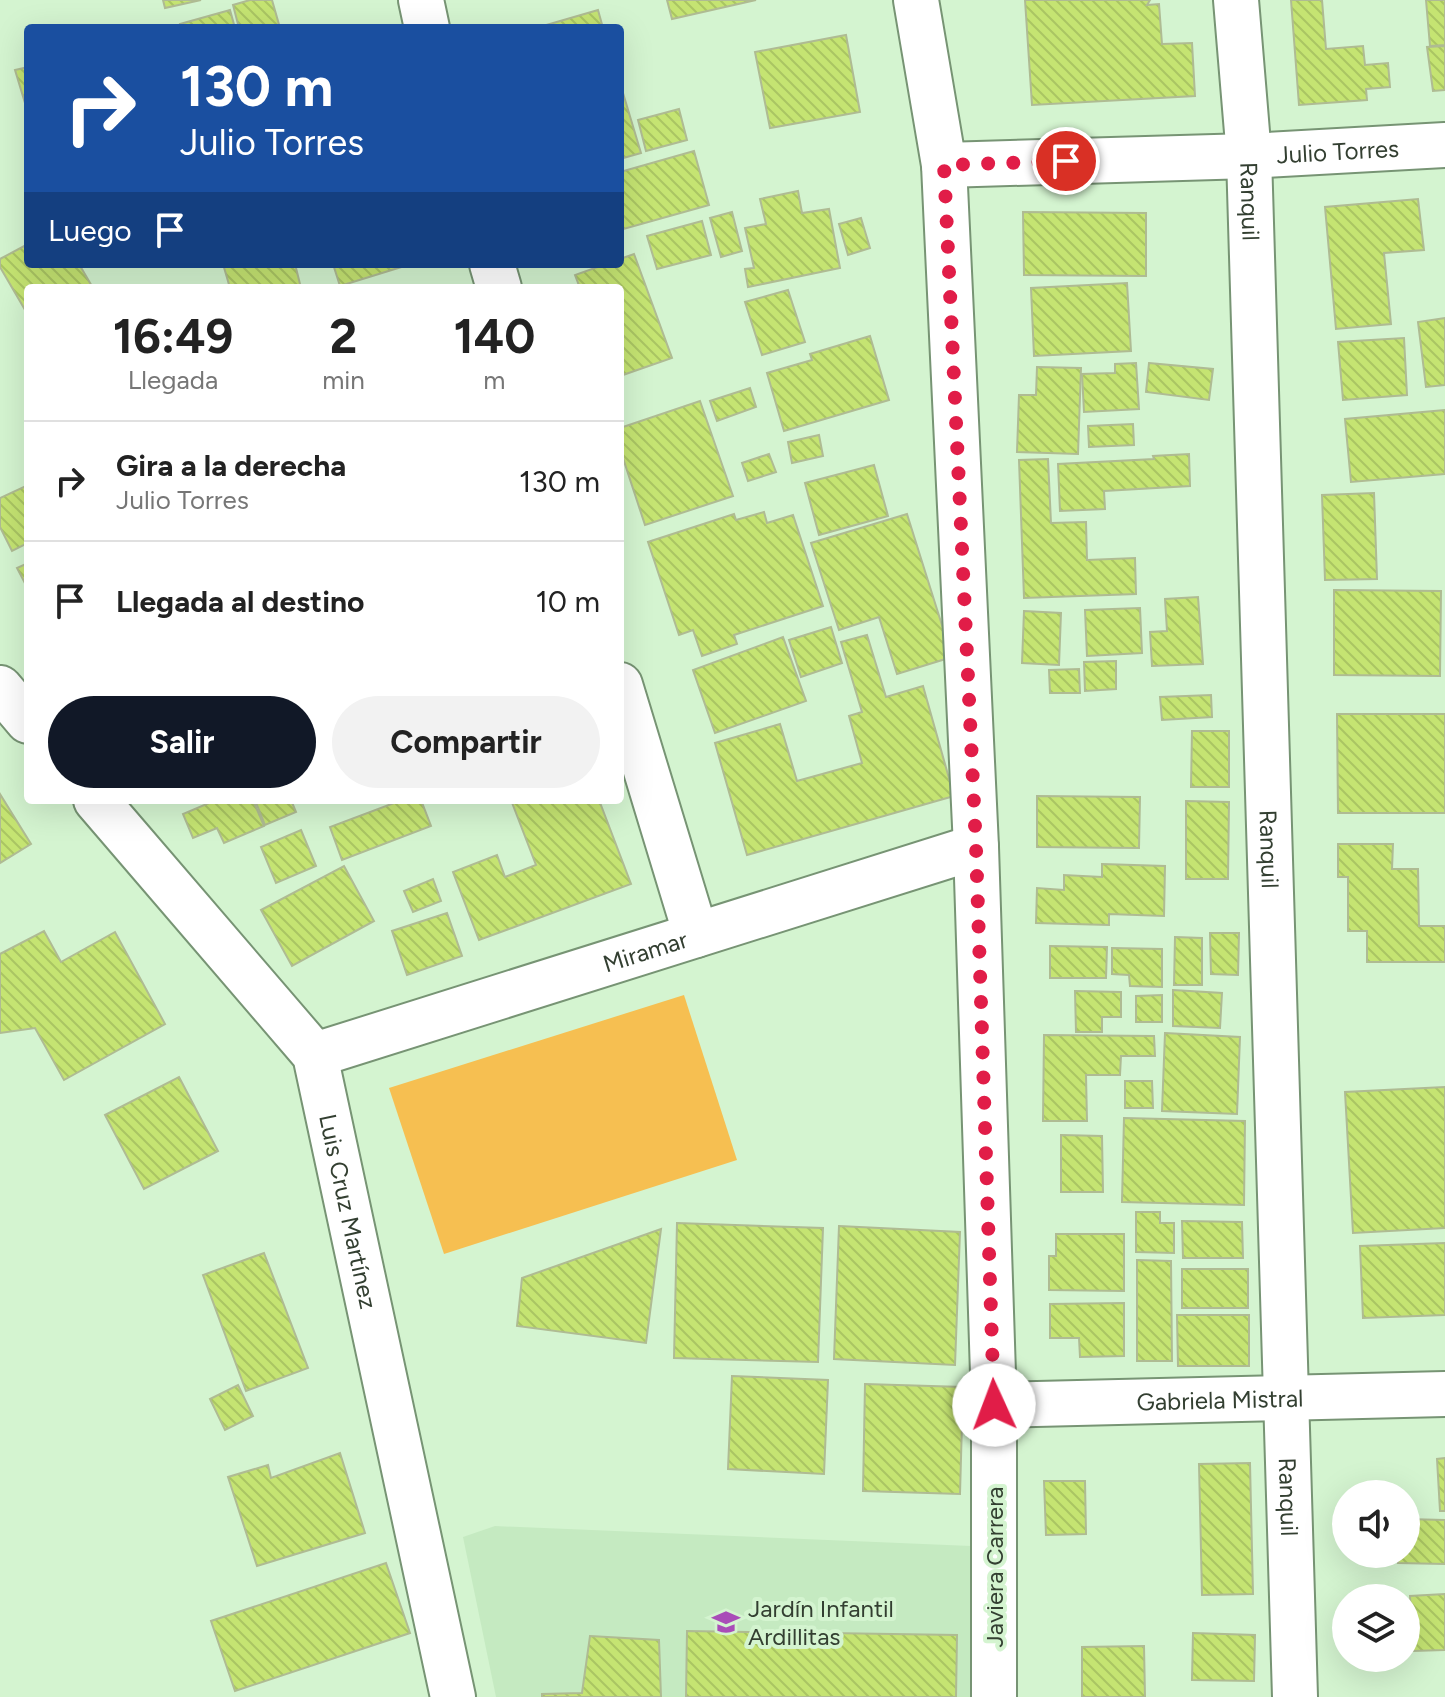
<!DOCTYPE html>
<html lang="es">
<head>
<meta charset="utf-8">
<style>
  :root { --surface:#fff; --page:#f2f2f2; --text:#222; --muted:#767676; --line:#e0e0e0; --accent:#111827 }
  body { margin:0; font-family:Figtree,sans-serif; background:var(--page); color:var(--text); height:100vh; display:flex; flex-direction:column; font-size:30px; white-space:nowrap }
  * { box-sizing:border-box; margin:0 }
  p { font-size:26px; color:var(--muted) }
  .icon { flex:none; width:44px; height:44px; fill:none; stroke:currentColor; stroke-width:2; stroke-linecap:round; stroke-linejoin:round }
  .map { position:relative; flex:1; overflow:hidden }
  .details { position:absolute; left:24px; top:284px; width:600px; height:520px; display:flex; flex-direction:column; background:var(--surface); border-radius:8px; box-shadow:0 8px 32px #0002 }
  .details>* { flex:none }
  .top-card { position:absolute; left:24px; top:24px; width:600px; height:244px; border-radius:8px; box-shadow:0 8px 32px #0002; background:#1a4fa0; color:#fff; overflow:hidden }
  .buttons { position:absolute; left:1332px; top:1480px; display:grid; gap:16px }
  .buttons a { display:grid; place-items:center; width:88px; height:88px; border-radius:50%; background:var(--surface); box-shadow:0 8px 32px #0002; font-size:40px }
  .pin { position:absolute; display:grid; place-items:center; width:68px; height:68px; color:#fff; margin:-34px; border:4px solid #fff; border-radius:50%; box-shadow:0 2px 8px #0007 }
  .me { position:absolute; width:88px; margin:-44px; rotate:358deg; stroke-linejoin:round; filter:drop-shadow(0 0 6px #0008) }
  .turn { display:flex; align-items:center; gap:28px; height:168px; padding:0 24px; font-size:36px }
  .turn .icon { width:104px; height:104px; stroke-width:2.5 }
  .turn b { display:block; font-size:56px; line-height:68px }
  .then { display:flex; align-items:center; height:76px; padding:0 24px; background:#0003; gap:16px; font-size:30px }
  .eta { display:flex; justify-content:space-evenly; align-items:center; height:136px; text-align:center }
  .eta b { font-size:48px; font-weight:700; line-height:56px }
  .button { display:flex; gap:16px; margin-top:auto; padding:16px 24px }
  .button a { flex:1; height:92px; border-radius:48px; background:var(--accent); color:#fff; font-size:32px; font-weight:700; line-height:92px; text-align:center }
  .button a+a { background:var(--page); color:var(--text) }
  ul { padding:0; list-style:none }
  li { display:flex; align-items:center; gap:24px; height:120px; padding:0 24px; border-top:2px solid var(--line) }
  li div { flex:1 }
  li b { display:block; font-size:30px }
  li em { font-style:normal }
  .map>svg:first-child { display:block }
  .built { fill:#c5eac1 }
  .garden { fill:#f6bf51 }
  .building { fill:url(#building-back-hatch); stroke:#afbb93; stroke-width:2 }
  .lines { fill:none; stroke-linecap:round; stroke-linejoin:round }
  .street-casing { stroke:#779474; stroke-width:48 }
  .street { stroke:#fff; stroke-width:44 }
  .route { stroke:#e11d48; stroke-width:14; stroke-dasharray:0 25.2 }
  .labels { text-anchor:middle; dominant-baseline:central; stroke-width:8; stroke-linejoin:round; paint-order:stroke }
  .street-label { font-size:24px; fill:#333f31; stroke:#d4f4d0 }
  .poi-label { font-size:24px; fill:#333f31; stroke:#d4f4d0; text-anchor:start }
</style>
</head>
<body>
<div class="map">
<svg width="1445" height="1697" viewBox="0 0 1445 1697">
  <defs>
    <pattern id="building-back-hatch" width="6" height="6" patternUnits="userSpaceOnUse" patternTransform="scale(2)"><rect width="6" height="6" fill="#c5e472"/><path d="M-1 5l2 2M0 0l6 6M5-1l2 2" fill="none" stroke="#aac563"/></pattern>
  </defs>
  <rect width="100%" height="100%" fill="#d4f4d0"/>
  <polygon class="built" points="495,1526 971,1546 970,1697 496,1697 463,1537"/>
  <polygon class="garden" points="684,995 737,1160 444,1254 389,1088"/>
  <g class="building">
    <polygon points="163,0 201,0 165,8"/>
    <polygon points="250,0 272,0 280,28 239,28 233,5"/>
    <polygon points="667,0 756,0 672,19"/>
    <polygon points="1025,0 1150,0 1147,5 1159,4 1162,44 1192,43 1195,96 1032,105"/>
    <polygon points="1291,0 1322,0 1326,49 1363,46 1365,65 1388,63 1390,87 1366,89 1367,100 1299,105"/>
    <polygon points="1426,0 1445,0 1445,45 1430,46"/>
    <polygon points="230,10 235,28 181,28 180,24"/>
    <polygon points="598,10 603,28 536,28"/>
    <polygon points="846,35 860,112 770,128 755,52"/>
    <polygon points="1445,46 1445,90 1433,91 1427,47"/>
    <polygon points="28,67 28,113 15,70"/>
    <polygon points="620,83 641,153 620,159"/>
    <polygon points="679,109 687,140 646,151 638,120"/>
    <polygon points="694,151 709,205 620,230 620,172"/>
    <polygon points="798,191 802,213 829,209 840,268 748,287 745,269 754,268 745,228 766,224 760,199"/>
    <polygon points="1418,199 1424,250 1384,253 1391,324 1336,329 1325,207"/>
    <polygon points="732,212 742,251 721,257 710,218"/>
    <polygon points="1023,212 1146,213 1146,276 1024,275"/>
    <polygon points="861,218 870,248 848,255 839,224"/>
    <polygon points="702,221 711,255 657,269 647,236"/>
    <polygon points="28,244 28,264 79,264 93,288 28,288 28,315 0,267 0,259"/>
    <polygon points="634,254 672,358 620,376 620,288 580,288 575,275 606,264 620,264 620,259"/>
    <polygon points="223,264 295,264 301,288 230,288"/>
    <polygon points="333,264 407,264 408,265 340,286"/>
    <polygon points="1127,283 1131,351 1034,356 1031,288"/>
    <polygon points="788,290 805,342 762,355 745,302"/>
    <polygon points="1445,318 1445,385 1426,387 1418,322"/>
    <polygon points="870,336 889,400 784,431 767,373 812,360 810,354"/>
    <polygon points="1404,338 1407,395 1343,400 1338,342"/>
    <polygon points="1136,363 1139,409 1084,412 1082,374 1115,373 1115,364"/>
    <polygon points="1149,363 1213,369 1209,400 1146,392"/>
    <polygon points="1037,367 1081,368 1078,454 1017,452 1019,395 1036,395"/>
    <polygon points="750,388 756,407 717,421 710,401"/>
    <polygon points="700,401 733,496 645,525 620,449 620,428"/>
    <polygon points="1445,410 1445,474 1351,482 1345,419"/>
    <polygon points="1133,424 1134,445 1089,447 1088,426"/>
    <polygon points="819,435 823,456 792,463 788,442"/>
    <polygon points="769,454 776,472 748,481 742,463"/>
    <polygon points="1189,454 1190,486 1104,491 1105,509 1060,511 1058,464 1154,459 1153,456"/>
    <polygon points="1048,459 1051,523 1086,522 1087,560 1135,558 1136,594 1024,598 1019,460"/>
    <polygon points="874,465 888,516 819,535 805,483"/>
    <polygon points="28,485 28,543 12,551 0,527 0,498"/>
    <polygon points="1374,493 1377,579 1325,580 1322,495"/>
    <polygon points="764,512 767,523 793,515 823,606 734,635 737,644 702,656 693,630 679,635 648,542 734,514 736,520"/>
    <polygon points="907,514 952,657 897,674 879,617 839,630 811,543"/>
    <polygon points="28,563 28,589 17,568"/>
    <polygon points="1334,590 1441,591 1440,676 1334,675"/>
    <polygon points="1198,597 1203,664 1152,666 1150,632 1167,631 1165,599"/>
    <polygon points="1140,608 1142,653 1087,656 1085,610"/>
    <polygon points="1024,611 1061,613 1059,665 1022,663"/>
    <polygon points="831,627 842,663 801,677 789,640"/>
    <polygon points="867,635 886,697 923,686 954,796 747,855 715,743 780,724 797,781 862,763 849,716 862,712 841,642"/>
    <polygon points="783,637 806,701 715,733 693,670"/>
    <polygon points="1116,661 1116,689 1085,691 1084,662"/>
    <polygon points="1079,669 1080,693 1050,693 1049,670"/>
    <polygon points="1211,695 1212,717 1162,720 1160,697"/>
    <polygon points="1337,714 1445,714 1445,813 1338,813"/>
    <polygon points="1192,731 1229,731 1229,787 1191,787"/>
    <polygon points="0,794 31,844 0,863"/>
    <polygon points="1037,796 1140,797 1139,848 1037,847"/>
    <polygon points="216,800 253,800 264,826 224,843 217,828 193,838 183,814"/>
    <polygon points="255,800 291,800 296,812 265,825"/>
    <polygon points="402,800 421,800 431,826 342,860 330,827"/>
    <polygon points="511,800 599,800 631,884 479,940 453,872 497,855 505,877 536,865"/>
    <polygon points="1186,801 1229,802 1228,879 1186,879"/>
    <polygon points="301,830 316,866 276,883 261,847"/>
    <polygon points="1338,844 1393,844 1392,869 1418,869 1419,926 1445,926 1445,962 1367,962 1367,931 1348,931 1348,877 1338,877"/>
    <polygon points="1102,864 1165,866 1164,916 1109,914 1109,925 1036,923 1037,888 1064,890 1064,875 1102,877"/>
    <polygon points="344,866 374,921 292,966 261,910"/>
    <polygon points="433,879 441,901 413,912 404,891"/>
    <polygon points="447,913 462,956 407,975 392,931"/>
    <polygon points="44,931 61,962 115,932 165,1024 64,1080 35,1028 0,1033 0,954"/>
    <polygon points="1210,933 1239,933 1238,975 1211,974"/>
    <polygon points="1175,937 1202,938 1202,985 1174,985"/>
    <polygon points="1050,946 1107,947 1106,978 1050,978"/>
    <polygon points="1112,948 1162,949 1162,987 1130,986 1129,975 1112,974"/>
    <polygon points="1173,990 1222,993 1220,1028 1173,1026"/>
    <polygon points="1075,991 1121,992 1121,1017 1102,1017 1102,1032 1076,1032"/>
    <polygon points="1162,995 1162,1022 1136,1022 1136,996"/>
    <polygon points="1165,1033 1240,1037 1237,1114 1162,1111"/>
    <polygon points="1044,1035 1154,1036 1155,1056 1121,1056 1120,1075 1086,1075 1087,1121 1043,1121"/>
    <polygon points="179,1077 218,1151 144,1189 105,1115"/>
    <polygon points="1125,1081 1152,1081 1153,1108 1125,1108"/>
    <polygon points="1445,1087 1445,1228 1353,1233 1345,1092"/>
    <polygon points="1124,1118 1245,1121 1244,1205 1122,1202"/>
    <polygon points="1061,1135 1102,1136 1103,1192 1061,1192"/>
    <polygon points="1136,1212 1160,1212 1160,1223 1174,1223 1174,1253 1136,1252"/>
    <polygon points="1182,1221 1242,1222 1243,1258 1183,1258"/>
    <polygon points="677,1223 823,1228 818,1362 674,1358"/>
    <polygon points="839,1226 960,1232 955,1365 834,1359"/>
    <polygon points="661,1229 646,1343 517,1326 522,1278"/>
    <polygon points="1056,1234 1124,1234 1124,1291 1049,1290 1049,1256 1056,1256"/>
    <polygon points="1445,1243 1445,1315 1363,1318 1360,1246"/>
    <polygon points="264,1253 308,1368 246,1391 203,1275"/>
    <polygon points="1137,1260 1171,1261 1172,1361 1137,1361"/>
    <rect x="1182" y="1269" width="66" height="39"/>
    <polygon points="1124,1303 1124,1356 1080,1357 1079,1338 1050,1338 1050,1304"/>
    <polygon points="1177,1315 1249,1315 1249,1366 1178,1366"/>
    <polygon points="732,1376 828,1380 824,1474 728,1469"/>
    <polygon points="865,1384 963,1387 960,1494 863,1491"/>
    <polygon points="238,1385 253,1416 225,1430 210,1399"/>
    <polygon points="340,1453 365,1533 257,1566 228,1477 268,1465 271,1478"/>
    <polygon points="1445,1458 1445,1511 1440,1511 1437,1459"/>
    <polygon points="1250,1463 1253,1594 1202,1595 1199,1464"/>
    <polygon points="1044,1481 1085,1481 1086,1534 1046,1535"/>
    <polygon points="1406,1519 1445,1520 1445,1564 1398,1563 1399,1554 1406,1554"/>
    <polygon points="386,1563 410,1633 235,1691 211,1621"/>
    <polygon points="1445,1594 1445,1650 1413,1651 1410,1596"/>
    <polygon points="687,1631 957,1635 956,1697 686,1697"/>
    <polygon points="1193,1633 1255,1635 1254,1681 1192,1680"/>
    <polygon points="590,1636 659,1640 661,1697 542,1697 542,1694 582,1693"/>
    <polygon points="1144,1646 1145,1697 1082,1697 1082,1647"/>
  </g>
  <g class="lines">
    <g class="street-casing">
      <g id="street">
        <polyline points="421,0 427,28"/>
        <polyline points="916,0 944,165 976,847 994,1405 994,1697"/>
        <path id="s1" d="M1236,0L1249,156L1295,1697"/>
        <path id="s2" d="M944,165L1249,156L1445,145"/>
        <polyline points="492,264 499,288"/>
        <polyline points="620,685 696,935"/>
        <polyline points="0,688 28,721"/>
        <path id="s3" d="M96,800L315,1055L453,1697"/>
        <path id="s4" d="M315,1055L976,847"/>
        <path id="s5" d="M994,1405L1445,1394"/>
      </g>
    </g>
    <use href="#street" class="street"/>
  </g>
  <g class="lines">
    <polyline class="route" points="994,1405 976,847 944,165 1066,161"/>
  </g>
  <defs>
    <g id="school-bare" transform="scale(2.16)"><path d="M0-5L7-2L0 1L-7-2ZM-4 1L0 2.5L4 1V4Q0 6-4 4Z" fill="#a94db8" stroke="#d4f4d0" stroke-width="2.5" paint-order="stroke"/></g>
  </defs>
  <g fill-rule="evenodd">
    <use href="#school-bare" x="726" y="1622"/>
  </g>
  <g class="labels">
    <g class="street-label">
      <text stroke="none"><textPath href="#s2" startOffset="394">Julio Torres</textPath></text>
      <text stroke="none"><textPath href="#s1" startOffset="202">Ranquil</textPath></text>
      <text stroke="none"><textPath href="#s1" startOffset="850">Ranquil</textPath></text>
      <text stroke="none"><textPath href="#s4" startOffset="346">Miramar</textPath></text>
      <text stroke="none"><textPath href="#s3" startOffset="496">Luis Cruz Martínez</textPath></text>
      <text stroke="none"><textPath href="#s5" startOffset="226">Gabriela Mistral</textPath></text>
      <text stroke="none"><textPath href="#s1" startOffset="1498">Ranquil</textPath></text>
      <text transform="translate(994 1567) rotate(-90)">Javiera Carrera</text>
    </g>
    <g class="poi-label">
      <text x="748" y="1608">Jardín Infantil<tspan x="748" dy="28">Ardillitas</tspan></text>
    </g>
  </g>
</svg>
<div class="buttons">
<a><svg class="icon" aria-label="sound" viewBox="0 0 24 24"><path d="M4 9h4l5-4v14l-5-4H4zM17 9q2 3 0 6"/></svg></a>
<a><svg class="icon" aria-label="layers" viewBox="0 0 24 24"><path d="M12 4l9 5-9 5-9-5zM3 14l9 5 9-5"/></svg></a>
</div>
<div class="pin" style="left:1066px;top:161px;background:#d93025"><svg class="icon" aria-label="arrive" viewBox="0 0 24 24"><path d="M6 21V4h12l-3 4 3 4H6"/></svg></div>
<svg class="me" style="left:994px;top:1405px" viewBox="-20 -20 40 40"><circle r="19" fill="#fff"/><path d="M0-13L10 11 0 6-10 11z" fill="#e11d48"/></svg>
<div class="top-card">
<div class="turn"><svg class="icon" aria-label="right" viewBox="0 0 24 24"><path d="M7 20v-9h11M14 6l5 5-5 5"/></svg><div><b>130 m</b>Julio Torres</div></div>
<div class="then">Luego<svg class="icon" aria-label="arrive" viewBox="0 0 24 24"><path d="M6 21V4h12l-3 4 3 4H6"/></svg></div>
</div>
<section class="details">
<div class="eta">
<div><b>16:49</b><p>Llegada</p></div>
<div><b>2</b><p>min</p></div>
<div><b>140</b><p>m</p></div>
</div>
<ul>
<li><svg class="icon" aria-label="right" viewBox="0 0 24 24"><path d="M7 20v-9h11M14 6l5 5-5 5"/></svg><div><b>Gira a la derecha</b><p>Julio Torres</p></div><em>130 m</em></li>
<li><svg class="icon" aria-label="arrive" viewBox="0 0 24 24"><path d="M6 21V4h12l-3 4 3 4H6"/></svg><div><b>Llegada al destino</b></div><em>10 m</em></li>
</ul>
<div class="button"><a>Salir</a><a>Compartir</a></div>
</section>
</div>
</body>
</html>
